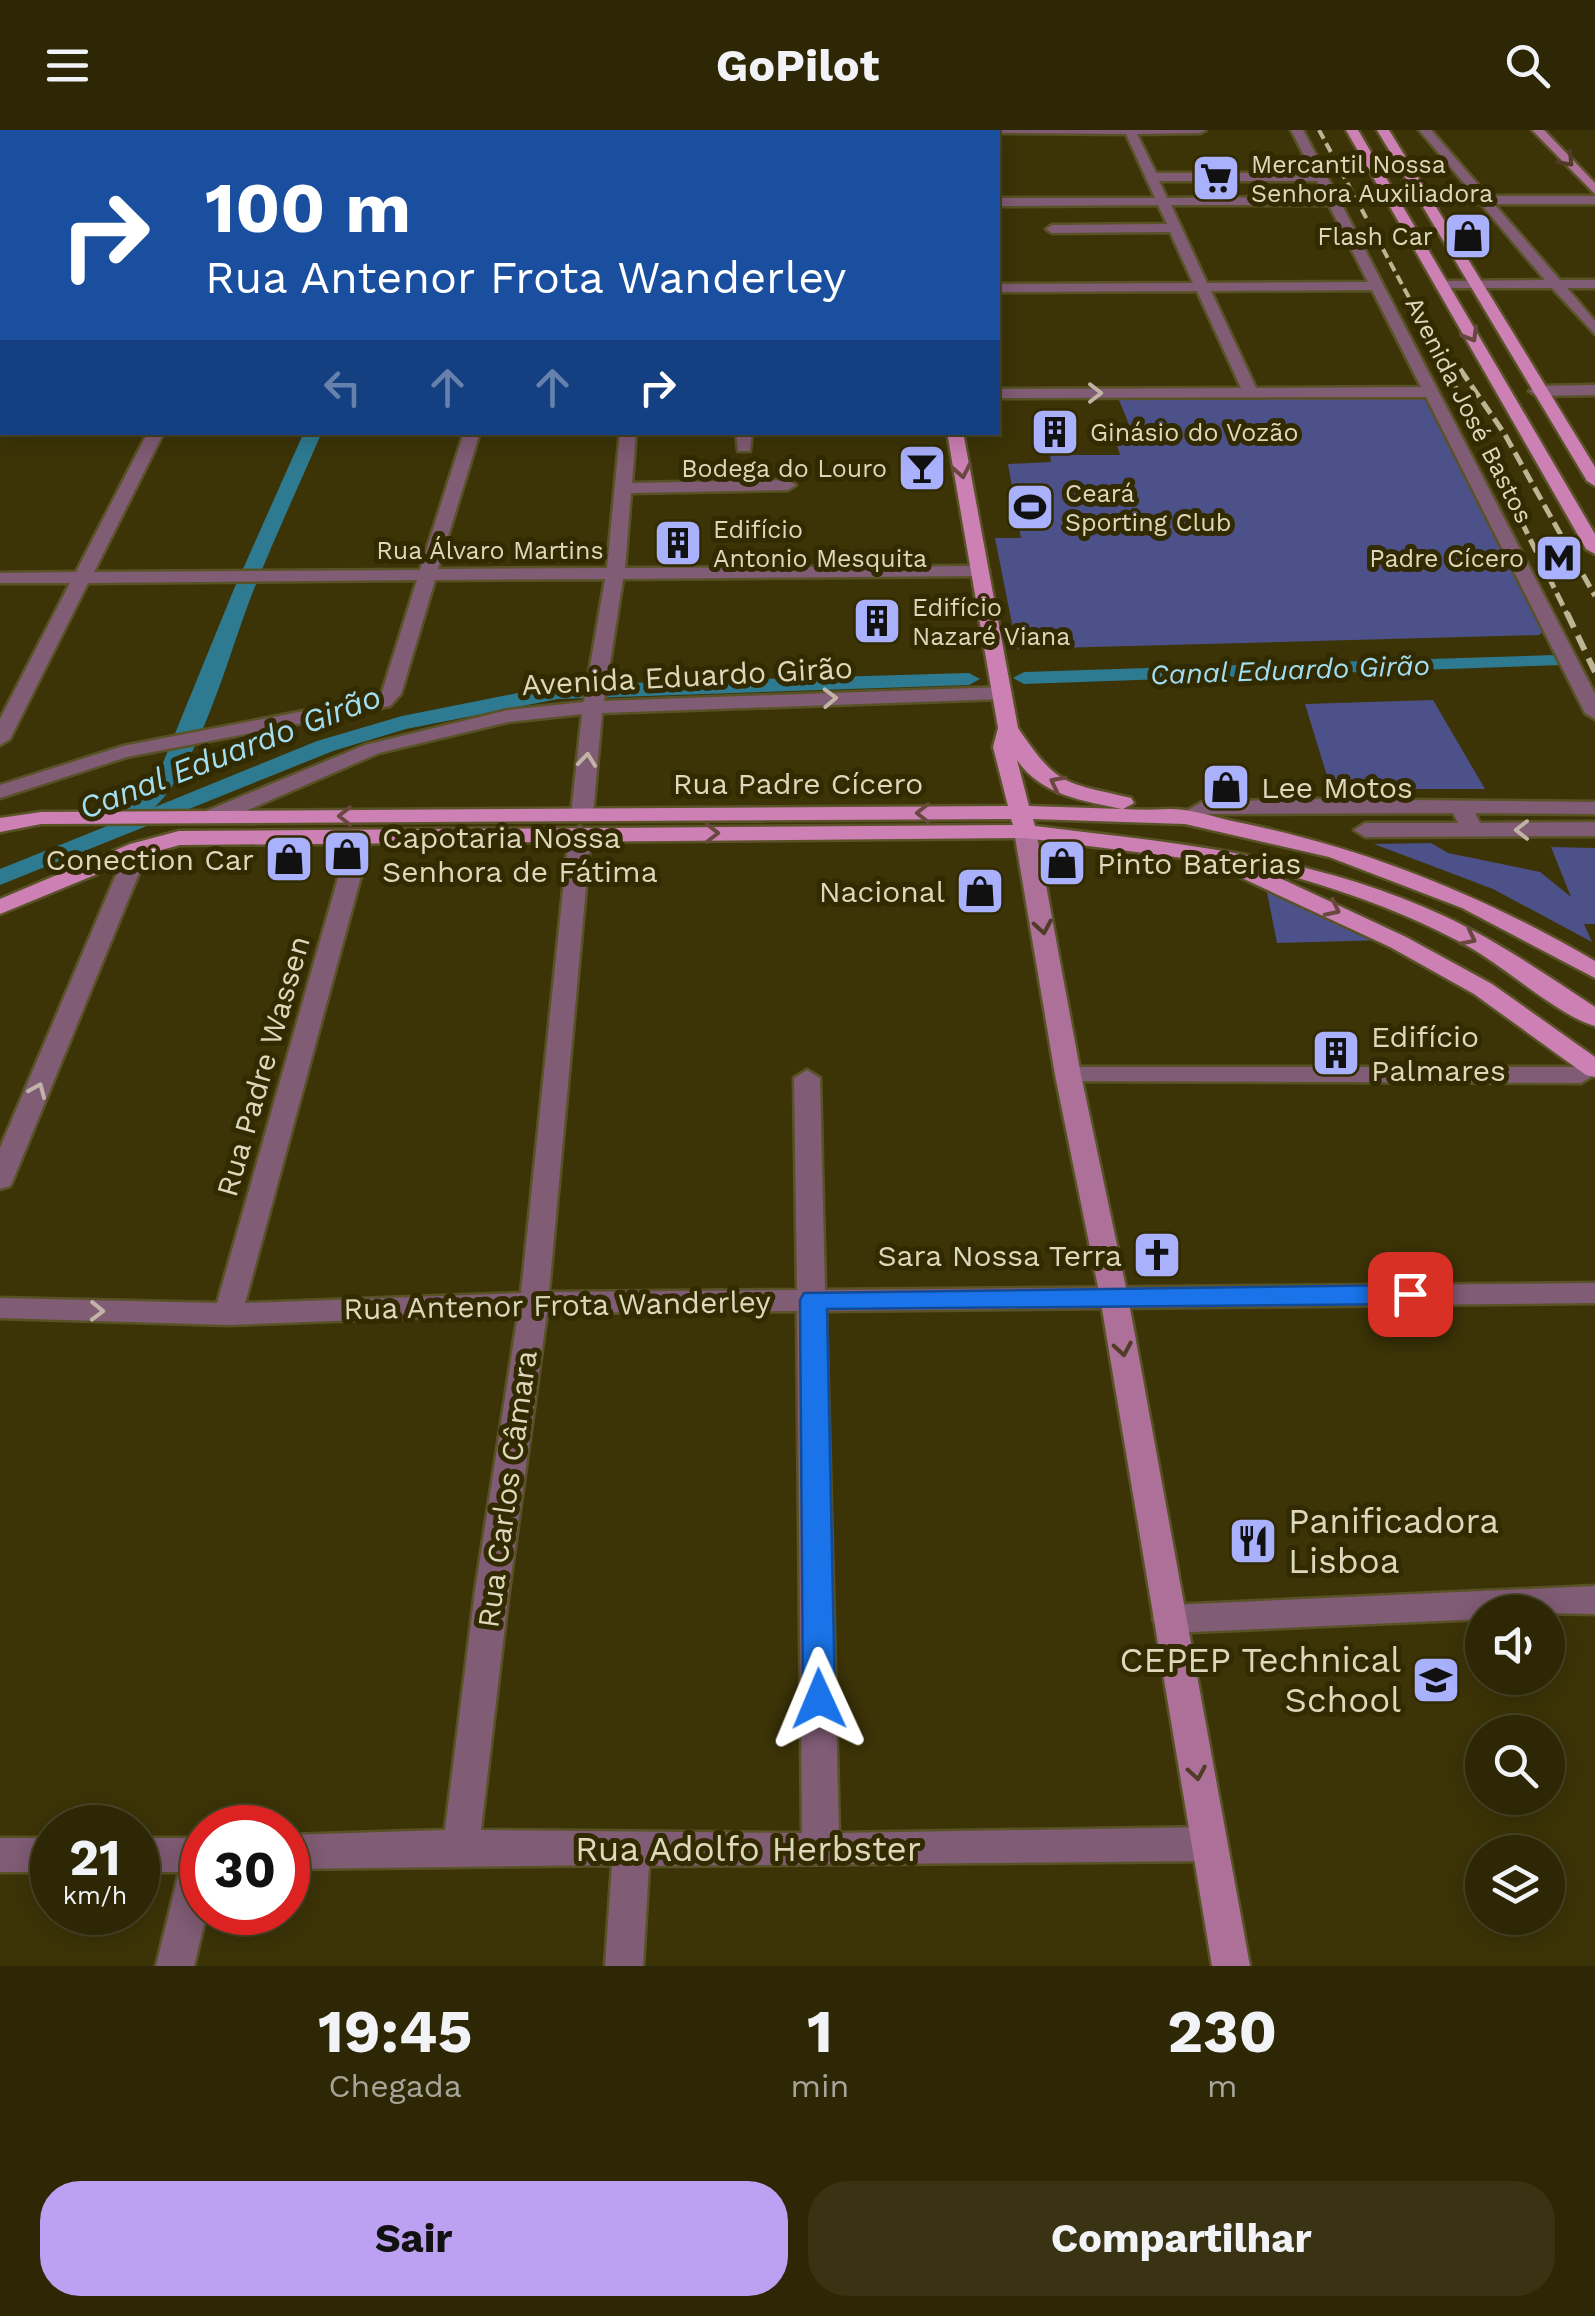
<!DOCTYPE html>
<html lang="pt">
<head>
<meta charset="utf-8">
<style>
  :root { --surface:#2d2705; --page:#393313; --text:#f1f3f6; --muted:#a7a59a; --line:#484427; --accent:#bca0f2 }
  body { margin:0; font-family:"Work Sans",sans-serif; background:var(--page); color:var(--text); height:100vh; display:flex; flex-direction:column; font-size:38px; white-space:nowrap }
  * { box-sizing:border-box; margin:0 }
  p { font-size:32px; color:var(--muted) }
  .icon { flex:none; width:55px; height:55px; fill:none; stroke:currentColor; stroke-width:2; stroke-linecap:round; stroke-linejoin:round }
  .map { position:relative; height:1836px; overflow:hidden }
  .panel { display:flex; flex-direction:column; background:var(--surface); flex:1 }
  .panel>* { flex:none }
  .top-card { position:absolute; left:0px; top:0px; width:1000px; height:305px; box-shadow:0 5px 25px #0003,0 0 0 2px var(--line); background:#1a4fa0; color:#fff; overflow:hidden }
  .controls { position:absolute; left:1465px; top:1465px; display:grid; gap:20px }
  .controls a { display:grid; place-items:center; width:100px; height:100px; border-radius:50%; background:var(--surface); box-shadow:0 5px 25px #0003,0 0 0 2px var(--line); font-size:50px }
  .speed { position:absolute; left:30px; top:1675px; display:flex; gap:20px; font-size:50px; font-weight:700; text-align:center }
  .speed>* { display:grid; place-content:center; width:130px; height:130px; border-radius:50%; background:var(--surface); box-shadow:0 5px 25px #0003,0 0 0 2px var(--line); line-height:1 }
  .speed small { font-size:25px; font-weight:400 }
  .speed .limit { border:15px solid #d22; background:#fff; color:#111 }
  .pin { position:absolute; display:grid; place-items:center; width:85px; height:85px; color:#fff; margin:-42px; border-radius:20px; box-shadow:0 5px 15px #0006 }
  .me { position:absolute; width:110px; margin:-55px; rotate:359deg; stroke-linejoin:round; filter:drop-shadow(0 0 8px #0008) }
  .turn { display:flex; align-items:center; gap:35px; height:210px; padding:0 40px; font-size:45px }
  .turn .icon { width:130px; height:130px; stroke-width:2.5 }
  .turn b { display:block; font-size:70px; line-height:85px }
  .lanes { display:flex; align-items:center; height:95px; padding:0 40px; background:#0003; justify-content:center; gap:50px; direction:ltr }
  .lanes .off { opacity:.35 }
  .eta { display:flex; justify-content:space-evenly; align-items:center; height:170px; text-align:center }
  .eta b { font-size:60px; font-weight:700; line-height:70px }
  .primary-button { display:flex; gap:20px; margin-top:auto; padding:20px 40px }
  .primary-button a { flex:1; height:115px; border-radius:40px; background:var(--accent); color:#111; font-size:40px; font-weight:700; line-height:115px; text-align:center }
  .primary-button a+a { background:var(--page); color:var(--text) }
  header { display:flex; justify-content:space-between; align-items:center; height:130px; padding:0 40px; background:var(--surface); font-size:45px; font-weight:700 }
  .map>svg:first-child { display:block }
  .green { fill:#4d5189 }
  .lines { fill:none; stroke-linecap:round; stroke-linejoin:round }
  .canal { fill:#2e7b91; fill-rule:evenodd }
  .street-casing { stroke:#595227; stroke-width:5 }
  .secondary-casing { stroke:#595227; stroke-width:5 }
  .primary-casing { stroke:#595227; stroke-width:5 }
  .street { fill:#815c75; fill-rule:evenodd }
  .secondary { fill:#ac7099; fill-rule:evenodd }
  .primary { fill:#cc80b4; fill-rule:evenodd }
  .rail-far2 { stroke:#bbb594; stroke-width:4; stroke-dasharray:10 5; stroke-linecap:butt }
  .rail-far1 { stroke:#bbb594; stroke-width:5; stroke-dasharray:14 6; stroke-linecap:butt }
  .rail { stroke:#bbb594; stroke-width:6; stroke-dasharray:16 9; stroke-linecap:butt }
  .oneway { stroke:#503c26 }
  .oneway2 { stroke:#68483f }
  .oneway3 { stroke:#c1b3a6 }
  .route { fill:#1a73e8; stroke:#114b97; stroke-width:2.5 }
  .labels { text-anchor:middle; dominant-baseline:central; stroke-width:10; stroke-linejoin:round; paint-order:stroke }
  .far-poi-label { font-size:25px; fill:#ddd8bb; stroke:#322a00; text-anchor:start }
  .far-street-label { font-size:25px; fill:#ddd8bb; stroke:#322a00 }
  .far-water-label { font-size:28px; font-style:italic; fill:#a2def1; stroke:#322a00 }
  .street-label { font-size:30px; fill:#ddd8bb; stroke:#322a00 }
  .poi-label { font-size:30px; fill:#ddd8bb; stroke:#322a00; text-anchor:start }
  .water-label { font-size:32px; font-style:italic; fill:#a2def1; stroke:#322a00 }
  .near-poi-label { font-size:35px; fill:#ddd8bb; stroke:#322a00; text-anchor:start }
  .near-street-label { font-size:35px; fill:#ddd8bb; stroke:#322a00 }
</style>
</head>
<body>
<header><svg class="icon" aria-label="menu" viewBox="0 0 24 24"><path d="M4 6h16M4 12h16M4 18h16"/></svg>GoPilot<svg class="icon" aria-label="search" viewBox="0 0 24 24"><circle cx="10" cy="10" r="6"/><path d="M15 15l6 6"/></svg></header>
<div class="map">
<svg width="1595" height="1836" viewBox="0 0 1595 1836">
  <rect width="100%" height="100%" fill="#3c3407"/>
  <g class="green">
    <polygon points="1425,268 1542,502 1539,505 1017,519 995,408 1021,408 1008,334 1051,332 1050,325 1120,325 1113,302 1128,302 1130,297 1119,270"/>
    <polygon points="1433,570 1485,659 1331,659 1305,574"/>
    <polygon points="1431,713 1448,723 1540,742 1571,767 1551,717 1595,718 1595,794 1584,794 1592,812 1493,759 1374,714"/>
    <polygon points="1266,757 1386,810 1277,813"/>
  </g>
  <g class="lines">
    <g class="canal">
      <path d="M304,302H322C299,355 275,407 254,459C228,524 203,629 155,677L317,611L402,586L558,555L969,543L980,549L969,555L558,569L406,599L333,621L0,755V739L117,692L120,685L156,650L234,459Z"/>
      <polygon points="1555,525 1566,531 1562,535 1024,554 1013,548 1024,542"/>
    </g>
    <g class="street-casing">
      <g id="street">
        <path d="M643,0H1206L1200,3L1137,4L1156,43H1313L1291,0H1303L1595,564V589L1585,583L1426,267L998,268V259L1241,258L1197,161L998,162V154L1193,153L1170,102L1052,103L1046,99L1052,95L1167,94L1158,75L998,76V68H1155L1126,4ZM1159,51H1317L1325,67L1167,68ZM1171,75H1329L1368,152L1207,153ZM1372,160L1421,257L1256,258L1211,161Z"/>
        <polygon points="1419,0 1431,0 1488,66 1595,66 1595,74 1494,74 1560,150 1595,150 1595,158 1567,158 1595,191 1595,204 1552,158 1436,158 1436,152 1441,151 1545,150 1481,74 1423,73 1421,70 1427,66 1475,66"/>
        <rect x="0" y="3" width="2" height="6"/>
        <rect x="0" y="73" width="2" height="8"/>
        <rect x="0" y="161" width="2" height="8"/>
        <polygon points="1595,255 1595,265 1537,266 1529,261 1537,256"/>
        <polygon points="2,282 2,294 0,295 0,283"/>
        <polygon points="148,302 164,302 94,442 420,440 464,302 480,302 438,439 607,438 620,302 636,302 632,353 788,350 796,355 788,360 631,363 625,438 980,436 989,441 980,446 623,449 604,571 1002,557 1012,563 1002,569 602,583 593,684 582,690 571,684 582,584 508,592 379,623 220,692 204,692 201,687 204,682 365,615 508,580 584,572 605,449 435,450 401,564 390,576 127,627 0,668 0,655 123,616 376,567 382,562 417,450 88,453 10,609 0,615 0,589 70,453 0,453 0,443 76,442"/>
        <polygon points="736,302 752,302 750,321 738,321"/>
        <polygon points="1310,669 1595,672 1595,684 1475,683 1480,693 1595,692 1595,706 1365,707 1354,700 1365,693 1458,693 1453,683 1207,684 1185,694 1174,688 1202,672"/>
        <path d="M580,696L591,703L549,1162L797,1160L794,948L807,940L820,948L825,1160L1595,1153V1173L826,1181L839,1703L1209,1697L1222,1702L1227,1714L1222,1726L1209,1731L649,1736L643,1836H605L612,1735L288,1739V1705L445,1700L475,1461L518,1184L228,1195L0,1188V1168L217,1173L350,706L361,699L372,706L245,1173L521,1163L569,703ZM797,1181L802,1703L481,1700L509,1461L547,1183Z"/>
        <polygon points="138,712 149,719 13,1050 10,1056 0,1059 0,1018 127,719"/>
        <polygon points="1068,937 1581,937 1594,945 1581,953 1059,951 1055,945"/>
        <polygon points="1595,1456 1595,1484 1482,1482 1482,1489 1170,1503 1158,1499 1153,1489 1158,1479 1170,1475"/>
        <rect x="0" y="1708" width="52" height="34"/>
        <polygon points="138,1708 202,1708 202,1782 207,1782 194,1836 156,1836 179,1742 138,1742"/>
      </g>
    </g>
    <g class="secondary-casing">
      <g id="secondary">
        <polygon points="1532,0 1544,0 1595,53 1595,64"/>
        <polygon points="1025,694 1036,701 1081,945 1128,1167 1250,1836 1212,1836 1100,1167 1055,945 1014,701"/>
      </g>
    </g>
    <g class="primary-casing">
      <g id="primary">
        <polygon points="894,0 906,0 906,2 895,2"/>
        <polygon points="1346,0 1358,0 1595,404 1595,424 1586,419"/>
        <polygon points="1377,0 1389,0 1595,337 1595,356 1587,351"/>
        <path d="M947,302H963L1018,598C1058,657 1064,652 1131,668L1134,673L1123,679C1139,680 1154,680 1169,679C1190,678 1217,688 1237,692C1366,718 1482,765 1595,831V848L1462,778L1329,727L1185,694L1033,689L1035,696C1180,714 1309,724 1444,786C1498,811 1546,845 1595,877V896C1559,886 1506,838 1471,818C1405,781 1329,755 1256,737L1406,807L1492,854L1595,927V947L1586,945L1474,864L1390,817L1231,743L1228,738L1231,734L1025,708L180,715L146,724L0,784V769L130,714L179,701L1013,695L1011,689L41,694L0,702V688L41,682L1008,676L993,617L998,598ZM1017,630C1041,665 1083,671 1122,679L1029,676Z"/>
      </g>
    </g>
    <use href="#street" class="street"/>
    <use href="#secondary" class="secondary"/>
    <use href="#primary" class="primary"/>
    <polyline class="rail-far2" points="1319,0 1434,214"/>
    <g class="rail-far1">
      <polyline points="1433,212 1568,486"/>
      <polyline points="1460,239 1504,303 1595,466"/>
    </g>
    <polyline class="rail" points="1567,483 1595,542"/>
  </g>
  <defs><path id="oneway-chevron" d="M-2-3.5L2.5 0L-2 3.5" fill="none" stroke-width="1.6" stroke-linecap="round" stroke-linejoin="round" transform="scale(2.5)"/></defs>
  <g class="oneway">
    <use href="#oneway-chevron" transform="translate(1567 30) rotate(47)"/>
    <use href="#oneway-chevron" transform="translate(1043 797) rotate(80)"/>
    <use href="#oneway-chevron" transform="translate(1123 1219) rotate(80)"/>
    <use href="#oneway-chevron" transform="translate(1197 1643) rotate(80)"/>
  </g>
  <g class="oneway2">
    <use href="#oneway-chevron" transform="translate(1471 205) rotate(60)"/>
    <use href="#oneway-chevron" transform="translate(962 341) rotate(79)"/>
    <use href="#oneway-chevron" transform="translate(1057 653) rotate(-153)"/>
    <use href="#oneway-chevron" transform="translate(923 683) rotate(180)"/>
    <use href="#oneway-chevron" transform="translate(345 686) rotate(180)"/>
    <use href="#oneway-chevron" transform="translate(712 703)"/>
    <use href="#oneway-chevron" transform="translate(1333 779) rotate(26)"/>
    <use href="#oneway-chevron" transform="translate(1469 808) rotate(27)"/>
  </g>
  <g class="oneway3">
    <use href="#oneway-chevron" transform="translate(1095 263)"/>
    <use href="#oneway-chevron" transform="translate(830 568) rotate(-2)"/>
    <use href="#oneway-chevron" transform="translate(587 630) rotate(-84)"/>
    <use href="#oneway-chevron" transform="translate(1522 700) rotate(180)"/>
    <use href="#oneway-chevron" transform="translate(38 960) rotate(-67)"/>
    <use href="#oneway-chevron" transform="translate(97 1181) rotate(1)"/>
  </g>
  <polygon class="route" points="1410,1155 1419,1158 1423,1164 1419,1171 1410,1174 827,1179 835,1569 830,1579 819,1583 808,1579 803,1569 800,1170 804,1163"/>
  <defs>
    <g id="supermarket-square" transform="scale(2.5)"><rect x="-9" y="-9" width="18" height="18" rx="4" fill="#a9b0fc" stroke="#322a00"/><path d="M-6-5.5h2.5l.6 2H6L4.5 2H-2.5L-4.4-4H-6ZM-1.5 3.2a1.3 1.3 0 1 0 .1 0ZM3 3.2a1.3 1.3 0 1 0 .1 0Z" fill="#111"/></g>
    <g id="shop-square" transform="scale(2.5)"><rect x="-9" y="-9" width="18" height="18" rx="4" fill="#a9b0fc" stroke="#322a00"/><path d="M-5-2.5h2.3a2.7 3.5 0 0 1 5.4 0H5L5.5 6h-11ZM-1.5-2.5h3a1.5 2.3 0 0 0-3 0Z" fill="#111"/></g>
    <g id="building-square" transform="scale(2.5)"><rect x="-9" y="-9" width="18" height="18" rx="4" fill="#a9b0fc" stroke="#322a00"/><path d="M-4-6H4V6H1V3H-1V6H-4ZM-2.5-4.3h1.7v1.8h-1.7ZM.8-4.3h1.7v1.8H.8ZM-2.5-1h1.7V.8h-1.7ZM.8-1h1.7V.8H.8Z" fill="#111"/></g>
    <g id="bar-square" transform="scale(2.5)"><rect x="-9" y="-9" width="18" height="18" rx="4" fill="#a9b0fc" stroke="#322a00"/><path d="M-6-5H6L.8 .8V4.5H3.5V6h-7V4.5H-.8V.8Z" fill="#111"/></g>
    <g id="stadium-square" transform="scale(2.5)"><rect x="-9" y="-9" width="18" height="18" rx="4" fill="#a9b0fc" stroke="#322a00"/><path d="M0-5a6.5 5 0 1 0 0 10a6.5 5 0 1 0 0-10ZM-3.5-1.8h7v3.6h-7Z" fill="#111"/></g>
    <g id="metro-square" transform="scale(2.5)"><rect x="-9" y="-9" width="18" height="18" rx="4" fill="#a9b0fc" stroke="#322a00"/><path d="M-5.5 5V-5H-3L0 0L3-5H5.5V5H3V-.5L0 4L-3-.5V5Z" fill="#111"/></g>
    <g id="church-square" transform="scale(2.5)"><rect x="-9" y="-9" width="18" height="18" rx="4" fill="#a9b0fc" stroke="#322a00"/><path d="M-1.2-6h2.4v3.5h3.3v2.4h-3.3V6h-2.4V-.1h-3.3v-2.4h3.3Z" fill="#111"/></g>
    <g id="restaurant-square" transform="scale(2.5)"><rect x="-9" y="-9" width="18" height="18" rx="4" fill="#a9b0fc" stroke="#322a00"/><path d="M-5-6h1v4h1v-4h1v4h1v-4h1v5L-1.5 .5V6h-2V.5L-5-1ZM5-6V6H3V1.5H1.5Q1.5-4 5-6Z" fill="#111"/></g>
    <g id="school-square" transform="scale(2.5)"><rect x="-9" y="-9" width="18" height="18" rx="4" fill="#a9b0fc" stroke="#322a00"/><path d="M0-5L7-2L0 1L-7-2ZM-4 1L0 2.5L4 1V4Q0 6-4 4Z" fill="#111"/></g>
  </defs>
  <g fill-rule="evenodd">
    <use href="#supermarket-square" x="1216" y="48"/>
    <use href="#shop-square" x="1468" y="106"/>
    <use href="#building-square" x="1055" y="302"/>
    <use href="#bar-square" x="922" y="338"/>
    <use href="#stadium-square" x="1030" y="377"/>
    <use href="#building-square" x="678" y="413"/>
    <use href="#metro-square" x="1559" y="428"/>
    <use href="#building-square" x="877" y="491"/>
    <use href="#shop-square" x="1226" y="657"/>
    <use href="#shop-square" x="347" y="724"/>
    <use href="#shop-square" x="289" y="729"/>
    <use href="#shop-square" x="1062" y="733"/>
    <use href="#shop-square" x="980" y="761"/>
    <use href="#building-square" x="1336" y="923"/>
    <use href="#church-square" x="1157" y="1125"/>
    <use href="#restaurant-square" x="1253" y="1411"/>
    <use href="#school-square" x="1436" y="1550"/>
  </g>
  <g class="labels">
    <g class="far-poi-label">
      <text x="1251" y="34">Mercantil Nossa<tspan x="1251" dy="29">Senhora Auxiliadora</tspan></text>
      <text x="1433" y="106" text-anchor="end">Flash Car</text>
      <text x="1090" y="302">Ginásio do Vozão</text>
      <text x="887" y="338" text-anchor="end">Bodega do Louro</text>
      <text x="1065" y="363">Ceará<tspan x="1065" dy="29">Sporting Club</tspan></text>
      <text x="713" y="399">Edifício<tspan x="713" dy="29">Antonio Mesquita</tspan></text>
      <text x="1524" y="428" text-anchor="end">Padre Cícero</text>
      <text x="912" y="477">Edifício<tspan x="912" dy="29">Nazaré Viana</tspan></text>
    </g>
    <g class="far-street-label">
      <text transform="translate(1469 280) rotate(63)">Avenida José Bastos</text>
      <text x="490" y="420">Rua Álvaro Martins</text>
    </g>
    <g class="far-water-label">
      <text transform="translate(1290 540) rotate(-2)">Canal Eduardo Girão</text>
    </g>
    <g class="street-label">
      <text transform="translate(687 546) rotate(-3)">Avenida Eduardo Girão</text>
      <text x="798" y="653">Rua Padre Cícero</text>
      <text transform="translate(263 936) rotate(-74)">Rua Padre Wassen</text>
      <text transform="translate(557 1175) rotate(-1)">Rua Antenor Frota Wanderley</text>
      <text transform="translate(507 1359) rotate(-82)">Rua Carlos Câmara</text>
    </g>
    <g class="poi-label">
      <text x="1261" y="657">Lee Motos</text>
      <text x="382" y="707">Capotaria Nossa<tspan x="382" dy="34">Senhora de Fátima</tspan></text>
      <text x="254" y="729" text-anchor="end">Conection Car</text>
      <text x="1097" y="733">Pinto Baterias</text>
      <text x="945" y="761" text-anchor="end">Nacional</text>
      <text x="1371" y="906">Edifício<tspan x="1371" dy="34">Palmares</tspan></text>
      <text x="1122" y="1125" text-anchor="end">Sara Nossa Terra</text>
    </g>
    <g class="water-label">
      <text transform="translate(230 622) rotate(-21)">Canal Eduardo Girão</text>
    </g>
    <g class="near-poi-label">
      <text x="1288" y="1391">Panificadora<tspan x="1288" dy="40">Lisboa</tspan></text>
      <text x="1401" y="1530" text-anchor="end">CEPEP Technical<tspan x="1401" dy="40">School</tspan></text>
    </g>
    <g class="near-street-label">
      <text x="748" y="1719">Rua Adolfo Herbster</text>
    </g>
  </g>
</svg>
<div class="controls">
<a><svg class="icon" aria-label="sound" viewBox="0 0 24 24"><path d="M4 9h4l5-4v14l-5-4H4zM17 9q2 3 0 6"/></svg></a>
<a><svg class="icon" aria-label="search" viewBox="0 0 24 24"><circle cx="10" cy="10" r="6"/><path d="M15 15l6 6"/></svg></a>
<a><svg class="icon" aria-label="layers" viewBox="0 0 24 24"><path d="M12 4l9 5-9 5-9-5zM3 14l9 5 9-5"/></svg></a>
</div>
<div class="speed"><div>21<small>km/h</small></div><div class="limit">30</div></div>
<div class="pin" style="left:1410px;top:1164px;background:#d93025"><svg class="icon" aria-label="arrive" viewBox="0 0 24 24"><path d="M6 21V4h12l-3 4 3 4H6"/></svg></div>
<svg class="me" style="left:819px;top:1569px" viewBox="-20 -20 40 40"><path d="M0-17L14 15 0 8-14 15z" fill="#1a73e8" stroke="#fff" stroke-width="4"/></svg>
<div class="top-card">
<div class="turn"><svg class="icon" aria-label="right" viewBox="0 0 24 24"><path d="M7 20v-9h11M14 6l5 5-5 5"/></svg><div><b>100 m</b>Rua Antenor Frota Wanderley</div></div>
<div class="lanes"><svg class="icon off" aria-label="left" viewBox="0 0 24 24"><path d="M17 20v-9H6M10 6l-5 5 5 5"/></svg><svg class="icon off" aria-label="ahead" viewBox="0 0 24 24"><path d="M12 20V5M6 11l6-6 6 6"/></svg><svg class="icon off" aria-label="ahead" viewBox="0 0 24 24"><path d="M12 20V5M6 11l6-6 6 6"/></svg><svg class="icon" aria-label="right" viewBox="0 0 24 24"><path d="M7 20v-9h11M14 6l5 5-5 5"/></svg></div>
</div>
</div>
<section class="panel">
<div class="eta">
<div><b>19:45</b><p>Chegada</p></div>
<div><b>1</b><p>min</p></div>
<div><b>230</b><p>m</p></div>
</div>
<div class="primary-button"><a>Sair</a><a>Compartilhar</a></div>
</section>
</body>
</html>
